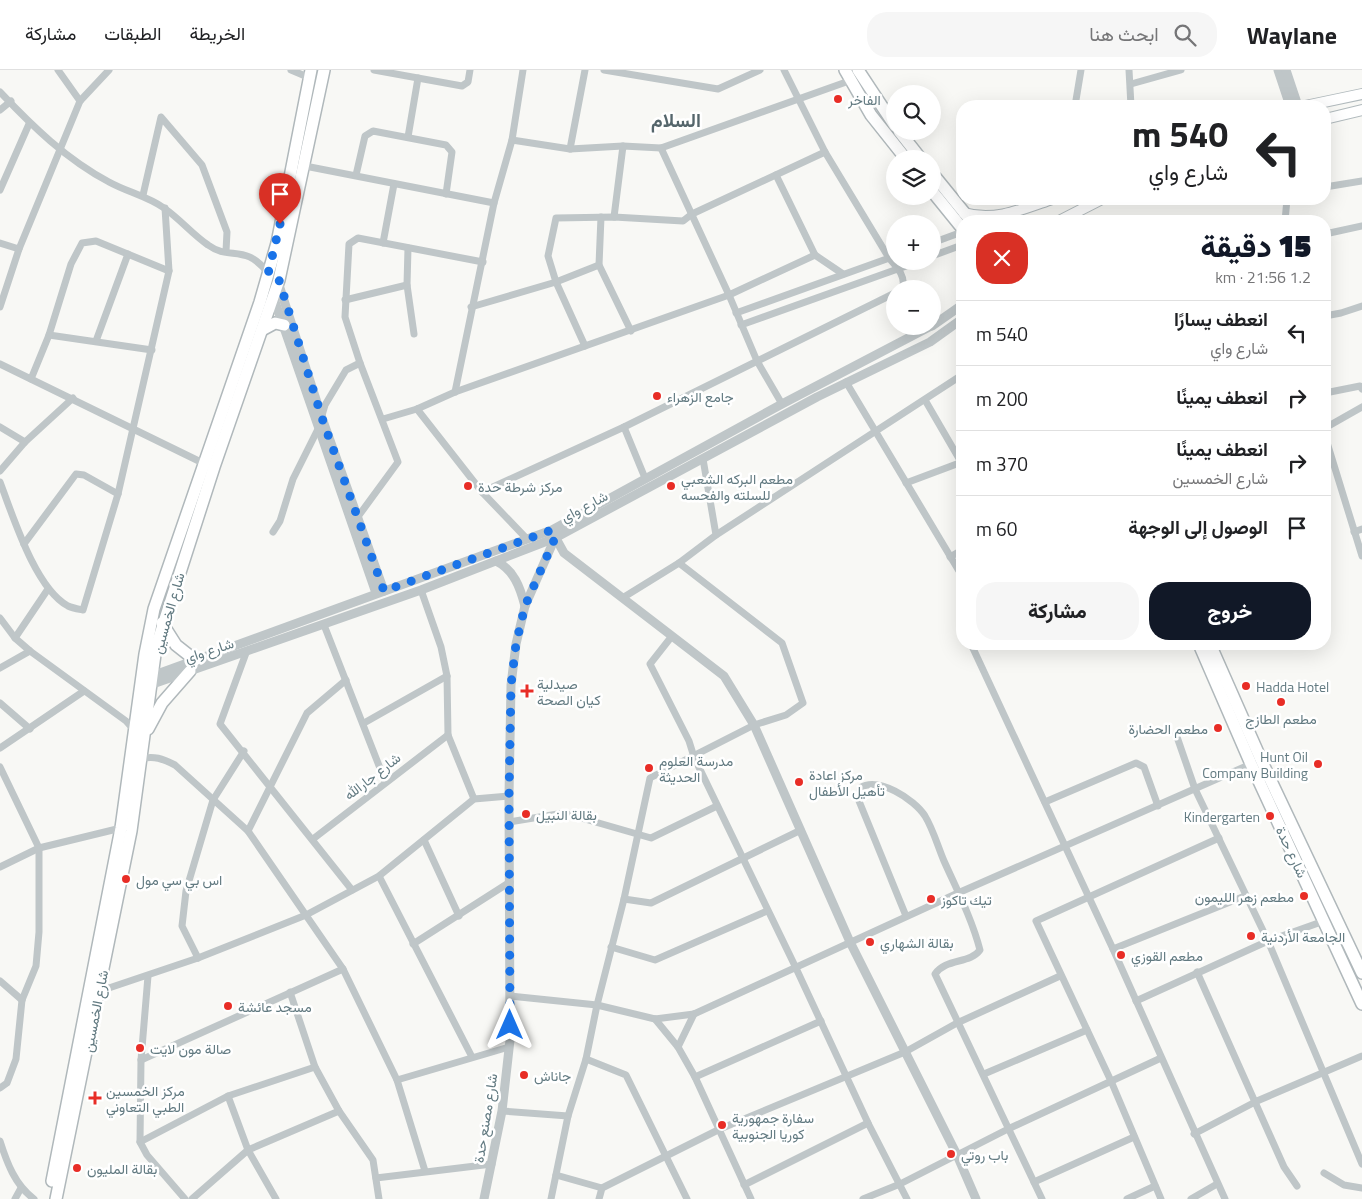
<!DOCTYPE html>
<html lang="ar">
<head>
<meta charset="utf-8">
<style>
  :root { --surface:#fff; --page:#f6f6f6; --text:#202124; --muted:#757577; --line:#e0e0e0; --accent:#111827 }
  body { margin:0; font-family:"Titillium Web",Vazirmatn,sans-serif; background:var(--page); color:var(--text); direction:rtl; height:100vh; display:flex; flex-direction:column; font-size:19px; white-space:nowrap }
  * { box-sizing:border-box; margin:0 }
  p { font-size:16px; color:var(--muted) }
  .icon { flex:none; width:28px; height:28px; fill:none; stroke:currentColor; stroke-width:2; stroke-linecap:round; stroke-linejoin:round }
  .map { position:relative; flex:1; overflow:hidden; direction:ltr }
  .side { position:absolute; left:956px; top:145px; width:375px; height:435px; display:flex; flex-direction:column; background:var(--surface); border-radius:20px; box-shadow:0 5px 20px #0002; direction:rtl }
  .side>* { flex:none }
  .banner { position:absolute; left:956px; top:30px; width:375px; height:105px; border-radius:20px; box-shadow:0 5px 20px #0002; direction:rtl; background:#fff; color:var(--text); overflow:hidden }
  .tools { position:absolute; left:886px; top:15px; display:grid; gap:10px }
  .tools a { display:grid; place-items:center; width:55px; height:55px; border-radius:50%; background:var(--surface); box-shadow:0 5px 20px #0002; font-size:25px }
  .pin { position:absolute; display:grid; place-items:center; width:42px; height:42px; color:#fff; margin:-51px -21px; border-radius:50% 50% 50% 0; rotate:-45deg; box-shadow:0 0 5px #0007 }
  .pin .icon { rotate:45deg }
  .me { position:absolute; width:55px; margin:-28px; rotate:0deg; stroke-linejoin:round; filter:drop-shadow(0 0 4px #0008) }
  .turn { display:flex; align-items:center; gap:18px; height:105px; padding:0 20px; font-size:22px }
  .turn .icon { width:65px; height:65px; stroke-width:2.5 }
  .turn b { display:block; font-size:35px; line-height:42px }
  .round { display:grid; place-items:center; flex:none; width:52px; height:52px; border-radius:20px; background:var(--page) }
  .overview { display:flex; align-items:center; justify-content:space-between; height:85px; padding:0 20px }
  h1 { font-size:30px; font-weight:800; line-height:38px; color:var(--accent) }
  .cta { display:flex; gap:10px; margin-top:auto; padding:10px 20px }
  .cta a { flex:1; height:58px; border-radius:20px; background:var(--accent); color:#fff; font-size:20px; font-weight:800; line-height:58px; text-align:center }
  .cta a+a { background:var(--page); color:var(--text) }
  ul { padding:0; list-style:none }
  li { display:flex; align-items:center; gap:15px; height:65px; padding:0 20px; border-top:1px solid var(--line) }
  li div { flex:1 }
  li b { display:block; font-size:19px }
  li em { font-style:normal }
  header { display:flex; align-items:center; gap:30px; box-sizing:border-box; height:70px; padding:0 25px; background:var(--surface); border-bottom:1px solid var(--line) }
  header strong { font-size:24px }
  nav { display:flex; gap:28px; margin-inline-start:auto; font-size:18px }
  .search { width:350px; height:45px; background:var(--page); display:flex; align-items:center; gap:12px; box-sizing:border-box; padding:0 18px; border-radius:20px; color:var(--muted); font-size:19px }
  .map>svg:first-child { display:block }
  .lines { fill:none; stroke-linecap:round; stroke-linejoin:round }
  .secondary-casing { stroke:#b1babd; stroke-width:12 }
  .primary-casing { stroke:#b0b8bb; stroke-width:14 }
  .minor { stroke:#bfc6c8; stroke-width:7 }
  .tertiary { stroke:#bfc6c8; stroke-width:9 }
  .secondary { stroke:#fff; stroke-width:10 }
  .primary { stroke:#fff; stroke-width:11 }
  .route { stroke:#1a73e8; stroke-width:9; stroke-dasharray:0 16.2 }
  .poi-dot { fill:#e82d26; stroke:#fff; stroke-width:2 }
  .labels { text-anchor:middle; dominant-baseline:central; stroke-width:5; stroke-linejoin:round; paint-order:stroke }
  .poi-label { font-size:14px; fill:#627a81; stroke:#fff; text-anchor:start }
  .street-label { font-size:14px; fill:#627a81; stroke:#fff }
  .district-label { font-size:19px; font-weight:bold; fill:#55666c; stroke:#fff }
</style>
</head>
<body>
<header>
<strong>Waylane</strong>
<div class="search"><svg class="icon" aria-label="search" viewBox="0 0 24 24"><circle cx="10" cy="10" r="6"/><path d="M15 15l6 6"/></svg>ابحث هنا</div>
<nav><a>الخريطة</a><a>الطبقات</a><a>مشاركة</a></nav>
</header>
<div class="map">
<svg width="1362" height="1129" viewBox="0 0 1362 1129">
  <rect width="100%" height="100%" fill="#f8f8f5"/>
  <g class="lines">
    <g class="secondary-casing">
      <g id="secondary">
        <polyline points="1305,36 1362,24"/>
        <polyline points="1325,49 1362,40"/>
        <path d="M964,143C995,152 1023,139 1052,129"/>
        <polyline points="1059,151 1102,129"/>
      </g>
    </g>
    <g class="primary-casing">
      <g id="primary">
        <polyline points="845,0 871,45 906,89"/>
        <polyline points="858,0 895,56"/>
        <polyline points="899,61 921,89"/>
        <polyline points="932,103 971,151"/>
        <polyline points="932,121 962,158"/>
        <polyline points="262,260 275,253 284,255"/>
        <polyline points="162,553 176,575 195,590"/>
        <polyline points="1199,574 1251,694 1362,934"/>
        <polyline points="1210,574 1263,694 1362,903"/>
        <polyline points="148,659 162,633 190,601"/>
        <polyline points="52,1111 121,758 145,584 154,539 260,232 277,173 311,0"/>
        <polyline points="56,1129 131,761 156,577 214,397 279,210 324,0"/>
      </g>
    </g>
    <g class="minor">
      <polyline points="58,0 80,31"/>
      <polyline points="291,0 310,8"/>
      <polyline points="374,0 462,16 468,12 470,0"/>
      <polyline points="604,0 718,19 760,0"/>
      <path d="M784,0L825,82L889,188C896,196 907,207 902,219"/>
      <polyline points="1129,0 1131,36"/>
      <polyline points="1131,14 1181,0"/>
      <path d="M0,22C31,55 67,90 109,112C127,122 147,126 164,138C180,149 192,164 208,175C230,191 245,173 268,203"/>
      <polyline points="1075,36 1081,0"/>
      <polyline points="0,40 11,31"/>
      <polyline points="408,67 418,8"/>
      <polyline points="512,70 570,79 623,76 661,78 849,11"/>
      <polyline points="661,78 729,225 757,291 782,334"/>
      <polyline points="570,79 585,0"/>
      <polyline points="305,96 494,133"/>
      <polyline points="356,105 365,66 373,61 446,75 452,82 446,124"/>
      <polyline points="776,105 815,185 843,204"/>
      <polyline points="1325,117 1362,111"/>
      <polyline points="0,120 29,54"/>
      <polyline points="143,125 161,47 202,95 227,162 226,181"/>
      <polyline points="601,147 599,195 631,261"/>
      <polyline points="614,147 623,76"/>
      <polyline points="1285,151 1287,129"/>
      <polyline points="1325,164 1362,156"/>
      <polyline points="0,173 19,179"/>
      <polyline points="383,173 394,114"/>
      <polyline points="932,173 962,162"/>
      <polyline points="408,178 407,215 414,264"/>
      <polyline points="932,186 962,175"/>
      <polyline points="345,230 407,215"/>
      <polyline points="0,237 19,179 80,31 109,0"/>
      <polyline points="471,237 556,212 599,195"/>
      <polyline points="736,243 895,186"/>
      <polyline points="1325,246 1341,243 1362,236"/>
      <polyline points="741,255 920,191"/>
      <polyline points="49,265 152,280"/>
      <polyline points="96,271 128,184"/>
      <polyline points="585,276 556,212 548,186 556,148 614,147 683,151 692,144 825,82"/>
      <polyline points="0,294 207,395"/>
      <polyline points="31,309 49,265 71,194 82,173 96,171 169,201"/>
      <polyline points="846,312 962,506"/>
      <polyline points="455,322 494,133 512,70 523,0"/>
      <polyline points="1325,323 1360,316 1362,319"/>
      <polyline points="925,330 961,392"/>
      <polyline points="417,339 482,422 527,469"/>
      <polyline points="383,349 417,339 455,322 729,225 815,185"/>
      <polyline points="0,357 25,372"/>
      <polyline points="624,357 645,408"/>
      <polyline points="1325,358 1362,337"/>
      <polyline points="1325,366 1362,486"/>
      <polyline points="0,401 25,372 73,328"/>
      <path d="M0,412C13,446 35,518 68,536C72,538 78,539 83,540L118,424L169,201L165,138"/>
      <polyline points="906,413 962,392"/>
      <polyline points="482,422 624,357 895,223"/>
      <polyline points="357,448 398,392 360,293 345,247 349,174 358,168 483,192"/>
      <polyline points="273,462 280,451 293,409 318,359 325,335 346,300 360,293"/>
      <polyline points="1354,462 1362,459"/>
      <polyline points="716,465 962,305"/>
      <polyline points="24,474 76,404 84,405 118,424"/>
      <polyline points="950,487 962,480"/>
      <polyline points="421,520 441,577 447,606 448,665 474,729"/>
      <polyline points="624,527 679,493 716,465 703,389"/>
      <polyline points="0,548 15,568 30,581 126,651 134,660"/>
      <polyline points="324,555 385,711"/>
      <polyline points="672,566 650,594 689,671 694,687 795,896 868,1053 907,1129"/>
      <polyline points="15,568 48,519"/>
      <polyline points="971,574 1113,879 1225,1129"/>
      <polyline points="246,583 220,654 352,820"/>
      <polyline points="0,598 30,581"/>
      <polyline points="0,633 30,659"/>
      <polyline points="364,653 447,606"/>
      <polyline points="1176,664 1195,719 1268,871 1362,1094"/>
      <polyline points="0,678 84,621"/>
      <path d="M140,689C154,685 163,689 175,695L248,761L343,899L397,1010L425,1101"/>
      <polyline points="0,697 39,778 39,862 36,896 22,930 16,989 7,1013 0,1018"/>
      <polyline points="1045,732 1136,693 1144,697 1158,736"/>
      <polyline points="509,752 564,743 651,768 717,736"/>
      <polyline points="248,761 307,643 346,610"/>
      <polyline points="313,769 448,665"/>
      <polyline points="424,770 459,846"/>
      <polyline points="0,797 39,778 121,758"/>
      <polyline points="379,806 472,987"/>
      <polyline points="624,829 651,833 801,760"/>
      <path d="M906,846L859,731L860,718C878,706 914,729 925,746C933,759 938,777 944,791C957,820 972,849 980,880C970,894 946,888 935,904L1042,1129"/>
      <polyline points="413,874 510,812"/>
      <polyline points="611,877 655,890 767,841"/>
      <polyline points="1113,879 1245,826"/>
      <polyline points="198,888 182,856 186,821 213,730 244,681"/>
      <polyline points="1197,902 1284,1097 1297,1116"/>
      <polyline points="148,906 141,990 140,1072 147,1085 185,1129"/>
      <polyline points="0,911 22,930"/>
      <polyline points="100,921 198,888 306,845 379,806 474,729 509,726"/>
      <polyline points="290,922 315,997 339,1041 373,1090 379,1129"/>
      <polyline points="510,926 597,935 655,949 694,944 958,823 1251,694"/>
      <polyline points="1136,931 1268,871 1324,851"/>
      <polyline points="655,949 678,977 695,1007 751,1129"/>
      <polyline points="678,977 694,944"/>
      <polyline points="586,989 626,1005 687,1129"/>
      <polyline points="141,990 343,899"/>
      <polyline points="984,1004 1087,960"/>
      <polyline points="695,1007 821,951"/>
      <polyline points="397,1010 509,977"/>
      <polyline points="228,1026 248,1080 276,1129"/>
      <polyline points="502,1041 568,1046"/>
      <polyline points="1194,1064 1257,1031 1362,986"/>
      <path d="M0,1071C7,1093 15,1115 34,1129"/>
      <polyline points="140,1072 228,1026 315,997"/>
      <polyline points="1324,1103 1344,1115 1362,1118"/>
      <polyline points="556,1105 602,1118"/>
      <polyline points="376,1108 492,1094"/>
      <polyline points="1034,1112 1134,1067"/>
      <polyline points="744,1115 868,1053"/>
      <polyline points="15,1129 21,1118"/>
      <polyline points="192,1129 248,1080 339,1041"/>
      <polyline points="551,1129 568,1046 586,989 597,935 624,829 650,708 754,655 786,645 803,633 782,573 679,493"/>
      <polyline points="599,1129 602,1118 720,1059 905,982 957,953 1060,906"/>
      <polyline points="863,1129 900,1114 1008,1059 1161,988"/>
      <polyline points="1127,1129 1155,1116"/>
      <polyline points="1161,1129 1111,1011 1036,851 1219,768"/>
      <polyline points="1191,1129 1217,1114"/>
    </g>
    <g class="tertiary">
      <polyline points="1278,0 1290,36"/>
      <polyline points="1286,0 1298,36"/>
      <polyline points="277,209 322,348 384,521"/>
      <polyline points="273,226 376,523"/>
      <polyline points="932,256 962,235"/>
      <polyline points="553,463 564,483 724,606 754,655 850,872 957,1085 976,1129"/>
      <path d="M496,491C514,500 520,517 525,536"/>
      <polyline points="149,607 552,460 782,334 931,256"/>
      <polyline points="147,616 421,520 555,468 817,327 930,272 962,249"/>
      <polyline points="484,1129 502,1041 510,970 509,726 511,615 516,574 525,536 555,468"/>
    </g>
    <use href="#secondary" class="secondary"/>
    <use href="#primary" class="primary"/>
  </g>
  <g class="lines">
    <polyline class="route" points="280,154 268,204 279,210 322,348 384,521 552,460 555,468 525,536 516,574 511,615 509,726 510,955"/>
  </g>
  <g class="poi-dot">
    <circle cx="838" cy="29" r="5"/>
    <circle cx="657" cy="326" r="5"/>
    <circle cx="468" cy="416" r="5"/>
    <circle cx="671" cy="416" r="5"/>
    <circle cx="1246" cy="616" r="5"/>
    <path d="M524.5 613.5h5v5h5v5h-5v5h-5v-5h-5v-5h5z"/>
    <circle cx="1281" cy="632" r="5"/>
    <circle cx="1218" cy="658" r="5"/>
    <circle cx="1318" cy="694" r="5"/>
    <circle cx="649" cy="698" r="5"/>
    <circle cx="799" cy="712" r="5"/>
    <circle cx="526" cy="744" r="5"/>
    <circle cx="1270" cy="746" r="5"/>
    <circle cx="126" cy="809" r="5"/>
    <circle cx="1304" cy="826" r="5"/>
    <circle cx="931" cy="829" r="5"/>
    <circle cx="1251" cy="866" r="5"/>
    <circle cx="870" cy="872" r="5"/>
    <circle cx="1121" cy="885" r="5"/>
    <circle cx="228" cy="936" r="5"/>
    <circle cx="140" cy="978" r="5"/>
    <circle cx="524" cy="1005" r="5"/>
    <path d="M92.5 1020.5h5v5h5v5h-5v5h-5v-5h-5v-5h5z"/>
    <circle cx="722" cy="1055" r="5"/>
    <circle cx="951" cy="1084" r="5"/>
    <circle cx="77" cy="1098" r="5"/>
  </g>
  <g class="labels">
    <g class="poi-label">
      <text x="848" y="29">الفاخر</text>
      <text x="667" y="326">جامع الزهراء</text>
      <text x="681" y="408">مطعم البركه الشعبي<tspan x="681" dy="16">للسلته والفحسه</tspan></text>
      <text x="478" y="416">مركز شرطة حدة</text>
      <text x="537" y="613">صيدلية<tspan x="537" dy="16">كيان الصحة</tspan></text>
      <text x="1256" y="616">Hadda Hotel</text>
      <text x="1281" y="648" text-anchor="middle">مطعم الطازج</text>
      <text x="1208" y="658" text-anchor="end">مطعم الحضارة</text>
      <text x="1308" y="686" text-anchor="end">Hunt Oil<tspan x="1308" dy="16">Company Building</tspan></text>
      <text x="659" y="690">مدرسة العلوم<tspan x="659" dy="16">الحديثة</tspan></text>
      <text x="809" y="704">مركز اعادة<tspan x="809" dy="16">تأهيل الأطفال</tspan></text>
      <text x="536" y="744">بقالة النبيل</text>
      <text x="1260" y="746" text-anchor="end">Kindergarten</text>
      <text x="136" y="809">اس بي سي مول</text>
      <text x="1294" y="826" text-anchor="end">مطعم زهر الليمون</text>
      <text x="941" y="829">تيك تاكوز</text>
      <text x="1261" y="866">الجامعة الأردنية</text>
      <text x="880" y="872">بقالة الشهاري</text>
      <text x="1131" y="885">مطعم القوزي</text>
      <text x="238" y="936">مسجد عائشة</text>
      <text x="150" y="978">صالة مون لايت</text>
      <text x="534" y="1005">جاناش</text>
      <text x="106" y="1020">مركز الخمسين<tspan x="106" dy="16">الطبي التعاوني</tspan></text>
      <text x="732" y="1047">سفارة جمهورية<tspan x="732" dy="16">كوريا الجنوبية</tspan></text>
      <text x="961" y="1084">باب روتي</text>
      <text x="87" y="1098">بقالة المليون</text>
    </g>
    <g class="street-label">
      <text transform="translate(584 436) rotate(-28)">شارع واي</text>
      <text transform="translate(168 543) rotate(-74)">شارع الخمسين</text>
      <text transform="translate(209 580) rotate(-18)">شارع واي</text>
      <text transform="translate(372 706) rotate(-38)">شارع جارالله</text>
      <text transform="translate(1292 782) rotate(65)">شارع حدة</text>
      <text transform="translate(95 941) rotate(-79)">شارع الخمسين</text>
      <text transform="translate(485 1048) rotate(-81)">شارع مصنع حدة</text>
    </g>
    <g class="district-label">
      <text x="676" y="49">السلام</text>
    </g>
  </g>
</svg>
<div class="tools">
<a><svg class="icon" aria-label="search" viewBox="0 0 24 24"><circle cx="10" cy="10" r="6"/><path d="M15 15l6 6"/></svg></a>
<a><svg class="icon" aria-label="layers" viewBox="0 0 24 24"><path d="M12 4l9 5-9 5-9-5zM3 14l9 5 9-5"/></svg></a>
<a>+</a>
<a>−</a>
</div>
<div class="pin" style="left:280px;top:154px;background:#d93025"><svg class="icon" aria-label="arrive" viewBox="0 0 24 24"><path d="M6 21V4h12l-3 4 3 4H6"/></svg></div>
<svg class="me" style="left:510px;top:955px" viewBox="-20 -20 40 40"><path d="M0-17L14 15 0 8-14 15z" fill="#1a73e8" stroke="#fff" stroke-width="4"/></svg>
<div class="banner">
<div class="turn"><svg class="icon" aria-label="left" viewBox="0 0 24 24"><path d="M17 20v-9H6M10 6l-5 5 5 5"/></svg><div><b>540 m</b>شارع واي</div></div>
</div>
<section class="side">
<div class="overview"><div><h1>15 دقيقة</h1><p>1.2 km · 21:56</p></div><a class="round" style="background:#d93025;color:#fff"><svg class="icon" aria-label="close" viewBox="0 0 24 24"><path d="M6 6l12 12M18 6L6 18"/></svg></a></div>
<ul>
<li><svg class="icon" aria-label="left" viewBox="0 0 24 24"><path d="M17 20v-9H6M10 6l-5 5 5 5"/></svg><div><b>انعطف يسارًا</b><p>شارع واي</p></div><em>540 m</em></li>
<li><svg class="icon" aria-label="right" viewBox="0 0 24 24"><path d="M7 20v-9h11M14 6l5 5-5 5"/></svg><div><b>انعطف يمينًا</b></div><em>200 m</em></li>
<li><svg class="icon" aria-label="right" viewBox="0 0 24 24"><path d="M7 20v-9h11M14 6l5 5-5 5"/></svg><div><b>انعطف يمينًا</b><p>شارع الخمسين</p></div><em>370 m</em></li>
<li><svg class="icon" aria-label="arrive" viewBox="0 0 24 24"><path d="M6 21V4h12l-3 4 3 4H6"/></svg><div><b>الوصول إلى الوجهة</b></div><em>60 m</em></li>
</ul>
<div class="cta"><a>خروج</a><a>مشاركة</a></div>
</section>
</div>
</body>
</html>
